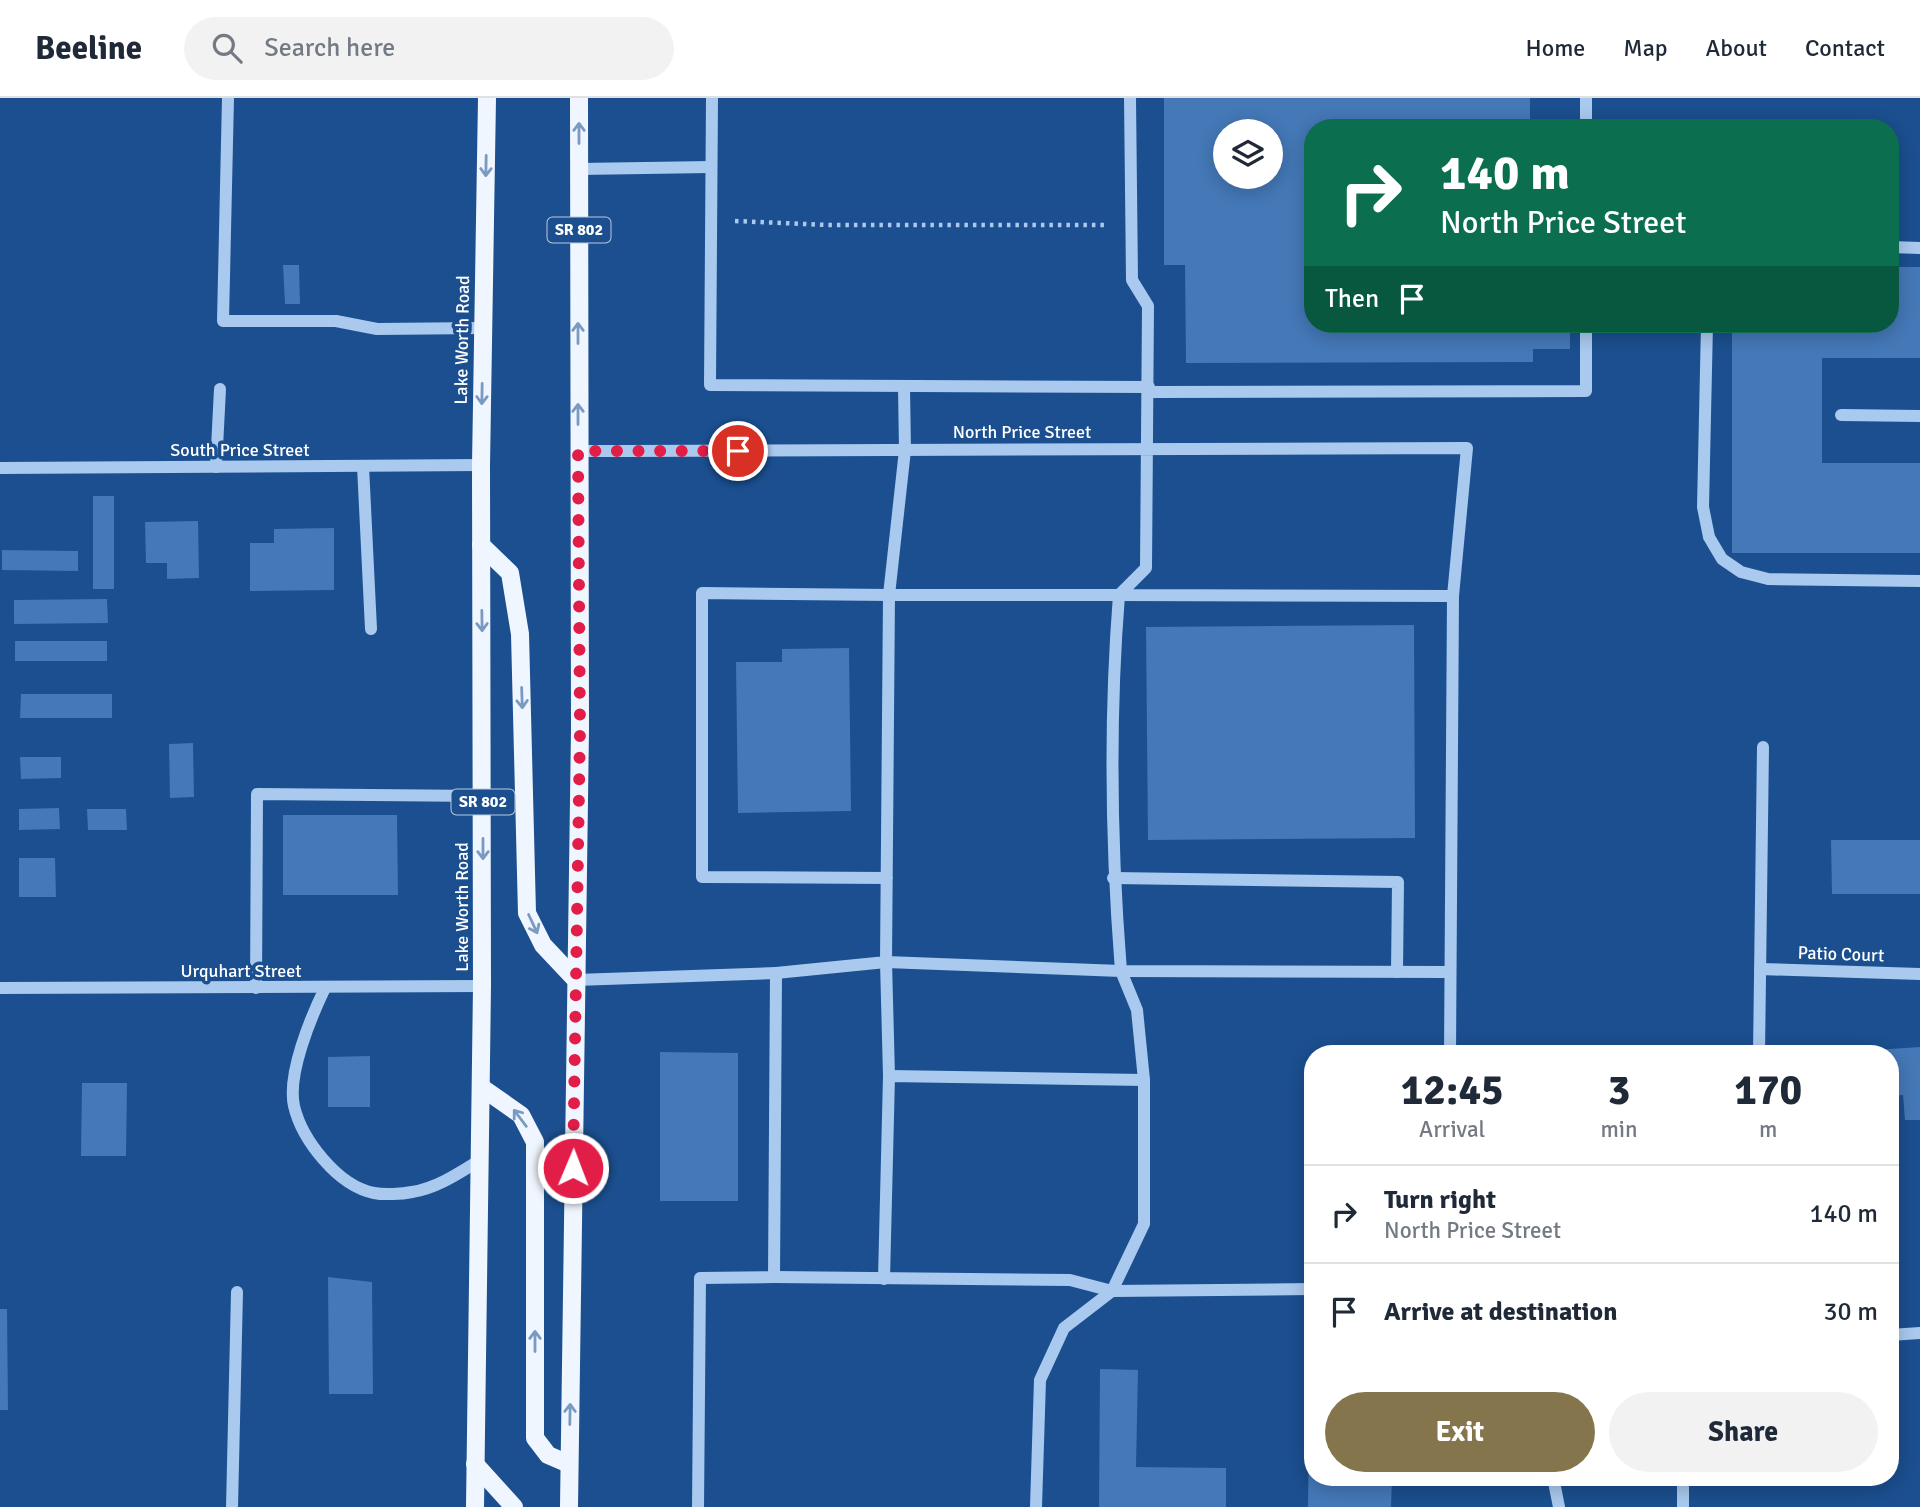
<!DOCTYPE html>
<html lang="en">
<head>
<meta charset="utf-8">
<style>
  :root { --surface:#fff; --page:#f2f2f3; --text:#1f2937; --muted:#747a83; --line:#e0e1e3; --accent:#84754c }
  body { margin:0; font-family:Signika,sans-serif; background:var(--page); color:var(--text); height:100vh; display:flex; flex-direction:column; font-size:26px; white-space:nowrap }
  * { box-sizing:border-box; margin:0 }
  p { font-size:23px; color:var(--muted) }
  .icon { flex:none; width:38px; height:38px; fill:none; stroke:currentColor; stroke-width:2; stroke-linecap:round; stroke-linejoin:round }
  .map { position:relative; flex:1; overflow:hidden }
  .panel { position:absolute; left:1304px; top:947px; width:595px; height:441px; display:flex; flex-direction:column; background:var(--surface); border-radius:28px; box-shadow:0 4px 18px #0003 }
  .panel>* { flex:none }
  .guide { position:absolute; left:1304px; top:21px; width:595px; height:214px; border-radius:28px; box-shadow:0 4px 18px #0003; background:#0b6e4f; color:#fff; overflow:hidden }
  .tools { position:absolute; left:1213px; top:21px; display:grid; gap:14px }
  .tools a { display:grid; place-items:center; width:70px; height:70px; border-radius:50%; background:var(--surface); box-shadow:0 4px 18px #0003; font-size:35px }
  .pin { position:absolute; display:grid; place-items:center; width:60px; height:60px; color:#fff; margin:-30px; border:4px solid #fff; border-radius:50%; box-shadow:0 2px 7px #0007 }
  .me { position:absolute; width:77px; margin:-38px; rotate:1deg; stroke-linejoin:round; filter:drop-shadow(0 0 5px #0008) }
  .turn { display:flex; align-items:center; gap:24px; height:147px; padding:0 21px; font-size:32px }
  .turn .icon { width:91px; height:91px; stroke-width:2.5 }
  .turn b { display:block; font-size:49px; line-height:60px }
  .then { display:flex; align-items:center; height:66px; padding:0 21px; background:#0003; gap:14px; font-size:26px }
  .eta { display:flex; justify-content:space-evenly; align-items:center; height:119px; text-align:center }
  .eta b { font-size:42px; font-weight:700; line-height:49px }
  .button { display:flex; gap:14px; margin-top:auto; padding:14px 21px }
  .button a { flex:1; height:80px; border-radius:42px; background:var(--accent); color:#fff; font-size:28px; font-weight:700; line-height:80px; text-align:center }
  .button a+a { background:var(--page); color:var(--text) }
  ul { padding:0; list-style:none }
  li { display:flex; align-items:center; gap:21px; height:98px; padding:0 21px; border-top:2px solid var(--line) }
  li div { flex:1 }
  li b { display:block; font-size:26px }
  li em { font-style:normal }
  header { display:flex; align-items:center; gap:42px; box-sizing:border-box; height:98px; padding:0 35px; background:var(--surface); border-bottom:2px solid var(--line) }
  header strong { font-size:33px }
  nav { display:flex; gap:38px; margin-inline-start:auto; font-size:24px }
  .search { width:490px; height:63px; background:var(--page); display:flex; align-items:center; gap:18px; box-sizing:border-box; padding:0 24px; border-radius:38px; color:var(--muted); font-size:26px }
  .map>svg:first-child { display:block }
  .building { fill:#4478b7; fill-rule:evenodd }
  .lines { fill:none; stroke-linecap:round; stroke-linejoin:round }
  .path { stroke:#a9c9ee; stroke-width:4.5; stroke-dasharray:3.5 5; stroke-linecap:butt }
  .minor { stroke:#a9c9ee; stroke-width:12 }
  .major { stroke:#f0f6ff; stroke-width:18 }
  .oneway { stroke:#7b9ac1 }
  .route { stroke:#e11d48; stroke-width:12; stroke-dasharray:0 21.6 }
  .labels { text-anchor:middle; dominant-baseline:central; stroke-width:7; stroke-linejoin:round; paint-order:stroke }
  .shield { fill:#1b4f8f; stroke:#bbcadd; stroke-width:2 }
  .shield-label { font-size:16px; font-weight:bold; fill:#fff }
  .street-label { font-size:18px; fill:#fff; stroke:#1b4f8f }
</style>
</head>
<body>
<header>
<strong>Beeline</strong>
<div class="search"><svg class="icon" aria-label="search" viewBox="0 0 24 24"><circle cx="10" cy="10" r="6"/><path d="M15 15l6 6"/></svg>Search here</div>
<nav><a>Home</a><a>Map</a><a>About</a><a>Contact</a></nav>
</header>
<div class="map">
<svg width="1920" height="1409" viewBox="0 0 1920 1409">
  <rect width="100%" height="100%" fill="#1b4f8f"/>
  <g class="building">
    <path d="M1164,0H1530V30H1312V226H1570V251H1533V264L1186,265L1185,167H1164ZM1225,33H1270V79H1225Z"/>
    <polygon points="283,167 299,167 300,206 285,206"/>
    <polygon points="1890,169 1920,169 1920,260 1822,260 1822,365 1920,365 1920,455 1732,455 1732,226 1890,226"/>
    <rect x="93" y="398" width="21" height="93"/>
    <polygon points="198,423 199,480 167,481 167,465 146,465 145,424"/>
    <polygon points="334,430 334,492 250,493 250,445 274,445 274,431"/>
    <polygon points="2,452 78,453 78,473 2,472"/>
    <polygon points="107,501 108,525 14,526 14,502"/>
    <polygon points="1414,527 1415,740 1148,742 1146,529"/>
    <rect x="15" y="543" width="92" height="20"/>
    <polygon points="849,550 851,713 738,715 736,564 782,564 782,551"/>
    <polygon points="21,596 112,596 112,620 20,620"/>
    <polygon points="193,645 194,699 170,700 169,646"/>
    <polygon points="20,659 61,659 61,680 21,681"/>
    <polygon points="59,710 60,731 19,732 19,711"/>
    <polygon points="87,711 126,711 127,732 88,732"/>
    <polygon points="283,717 397,717 398,797 283,797"/>
    <polygon points="1831,742 1920,742 1920,796 1832,796"/>
    <polygon points="19,760 55,760 56,799 19,799"/>
    <polygon points="1920,949 1920,1022 1905,1022 1903,997 1890,998 1890,956 1860,956 1860,953"/>
    <polygon points="660,954 738,955 738,1103 660,1103"/>
    <polygon points="370,958 370,1009 328,1009 328,959"/>
    <polygon points="82,985 127,985 126,1058 81,1058"/>
    <polygon points="328,1179 372,1184 373,1296 329,1296"/>
    <polygon points="0,1211 7,1211 8,1312 0,1312"/>
    <polygon points="1310,1256 1312,1256 1312,1379 1392,1379 1391,1409 1308,1409"/>
    <polygon points="1100,1271 1138,1272 1136,1369 1226,1370 1226,1409 1099,1409"/>
  </g>
  <g class="lines">
    <polyline class="path" points="735,123 828,127 1107,127"/>
    <g class="minor">
      <polyline points="228,0 223,223 336,223 377,231 483,230"/>
      <polyline points="712,0 710,287 1149,289"/>
      <polyline points="1586,0 1586,30"/>
      <polyline points="579,71 711,69"/>
      <polyline points="1890,149 1920,150"/>
      <polyline points="1707,226 1703,409 1709,439 1722,461 1741,474 1768,481 1920,483"/>
      <path d="M904,290L905,352L889,497H1119C1109,623 1111,748 1121,873L1450,874"/>
      <polyline points="1149,294 1586,293 1586,226"/>
      <polyline points="1841,317 1920,318"/>
      <path d="M578,353H627C907,352 1187,351 1467,350L1453,498L1119,497L1146,470L1148,208L1132,182L1130,0"/>
      <polyline points="363,368 371,531"/>
      <polyline points="216,369 220,291"/>
      <polyline points="0,370 481,367"/>
      <polyline points="1113,780 1398,784 1397,874"/>
      <polyline points="1760,871 1920,876"/>
      <polyline points="576,882 776,875"/>
      <polyline points="0,890 482,888"/>
      <polyline points="256,890 257,696 483,698"/>
      <path d="M325,890C311,919 287,976 294,1008C302,1042 338,1088 374,1095C384,1097 402,1096 412,1094C437,1090 459,1075 480,1062"/>
      <polyline points="1450,956 1453,498"/>
      <polyline points="1759,956 1763,649"/>
      <polyline points="774,1179 1070,1182 1112,1193 1144,1126 1144,982 1137,912 1121,873 886,864 889,978"/>
      <polyline points="884,1181 889,978 1144,982"/>
      <polyline points="1890,1237 1920,1235"/>
      <polyline points="1553,1379 1559,1409"/>
      <polyline points="232,1409 237,1194"/>
      <polyline points="698,1409 700,1180 774,1179 776,875 886,864 889,497 702,495 702,779 887,780"/>
      <polyline points="1036,1409 1040,1282 1064,1230 1112,1193 1312,1191"/>
      <polyline points="1683,1409 1683,1379"/>
    </g>
    <g class="major">
      <polyline points="481,447 510,475 520,536 527,815 543,847 576,882"/>
      <polyline points="481,989 521,1017 535,1044 535,1340 548,1357 569,1366"/>
      <polyline points="475,1366 514,1409"/>
      <polyline points="475,1409 482,888 481,367 487,0"/>
      <polyline points="569,1409 580,631 579,0"/>
    </g>
  </g>
  <defs><path id="oneway-shaft" d="M-6 0H5M1.5-3L5.5 0L1.5 3" fill="none" stroke-width="1.6" stroke-linecap="round" stroke-linejoin="round" transform="scale(1.75)"/></defs>
  <g class="oneway">
    <use href="#oneway-shaft" transform="translate(579 35) rotate(-90)"/>
    <use href="#oneway-shaft" transform="translate(486 68) rotate(91)"/>
    <use href="#oneway-shaft" transform="translate(578 235) rotate(-90)"/>
    <use href="#oneway-shaft" transform="translate(482 296) rotate(91)"/>
    <use href="#oneway-shaft" transform="translate(578 316) rotate(-90)"/>
    <use href="#oneway-shaft" transform="translate(482 523) rotate(89)"/>
    <use href="#oneway-shaft" transform="translate(522 600) rotate(88)"/>
    <use href="#oneway-shaft" transform="translate(483 751) rotate(90)"/>
    <use href="#oneway-shaft" transform="translate(533 826) rotate(65)"/>
    <use href="#oneway-shaft" transform="translate(520 1020) rotate(-127)"/>
    <use href="#oneway-shaft" transform="translate(535 1243) rotate(-90)"/>
    <use href="#oneway-shaft" transform="translate(570 1316) rotate(-89)"/>
  </g>
  <g class="lines">
    <polyline class="route" points="573,1070 580,631 578,353 738,353"/>
  </g>
  <g class="labels">
    <g class="shield">
      <rect x="547.5" y="119.5" width="63" height="25" rx="5"/>
      <rect x="451.5" y="691.5" width="63" height="25" rx="5"/>
    </g>
    <g class="shield-label">
      <text x="579" y="132">SR 802</text>
      <text x="483" y="704">SR 802</text>
    </g>
    <g class="street-label">
      <text transform="translate(462 242) rotate(-89)">Lake Worth Road</text>
      <text x="1022" y="334">North Price Street</text>
      <text x="240" y="352">South Price Street</text>
      <text transform="translate(462 809) rotate(-90)">Lake Worth Road</text>
      <text transform="translate(1841 856) rotate(2)">Patio Court</text>
      <text x="241" y="873">Urquhart Street</text>
    </g>
  </g>
</svg>
<div class="tools">
<a><svg class="icon" aria-label="layers" viewBox="0 0 24 24"><path d="M12 4l9 5-9 5-9-5zM3 14l9 5 9-5"/></svg></a>
</div>
<div class="pin" style="left:738px;top:353px;background:#d93025"><svg class="icon" aria-label="arrive" viewBox="0 0 24 24"><path d="M6 21V4h12l-3 4 3 4H6"/></svg></div>
<svg class="me" style="left:573px;top:1070px" viewBox="-20 -20 40 40"><circle r="17" fill="#e11d48" stroke="#fff" stroke-width="3"/><path d="M0-11L8 9 0 5-8 9z" fill="#fff"/></svg>
<div class="guide">
<div class="turn"><svg class="icon" aria-label="right" viewBox="0 0 24 24"><path d="M7 20v-9h11M14 6l5 5-5 5"/></svg><div><b>140 m</b>North Price Street</div></div>
<div class="then">Then<svg class="icon" aria-label="arrive" viewBox="0 0 24 24"><path d="M6 21V4h12l-3 4 3 4H6"/></svg></div>
</div>
<section class="panel">
<div class="eta">
<div><b>12:45</b><p>Arrival</p></div>
<div><b>3</b><p>min</p></div>
<div><b>170</b><p>m</p></div>
</div>
<ul>
<li><svg class="icon" aria-label="right" viewBox="0 0 24 24"><path d="M7 20v-9h11M14 6l5 5-5 5"/></svg><div><b>Turn right</b><p>North Price Street</p></div><em>140 m</em></li>
<li><svg class="icon" aria-label="arrive" viewBox="0 0 24 24"><path d="M6 21V4h12l-3 4 3 4H6"/></svg><div><b>Arrive at destination</b></div><em>30 m</em></li>
</ul>
<div class="button"><a>Exit</a><a>Share</a></div>
</section>
</div>
</body>
</html>
